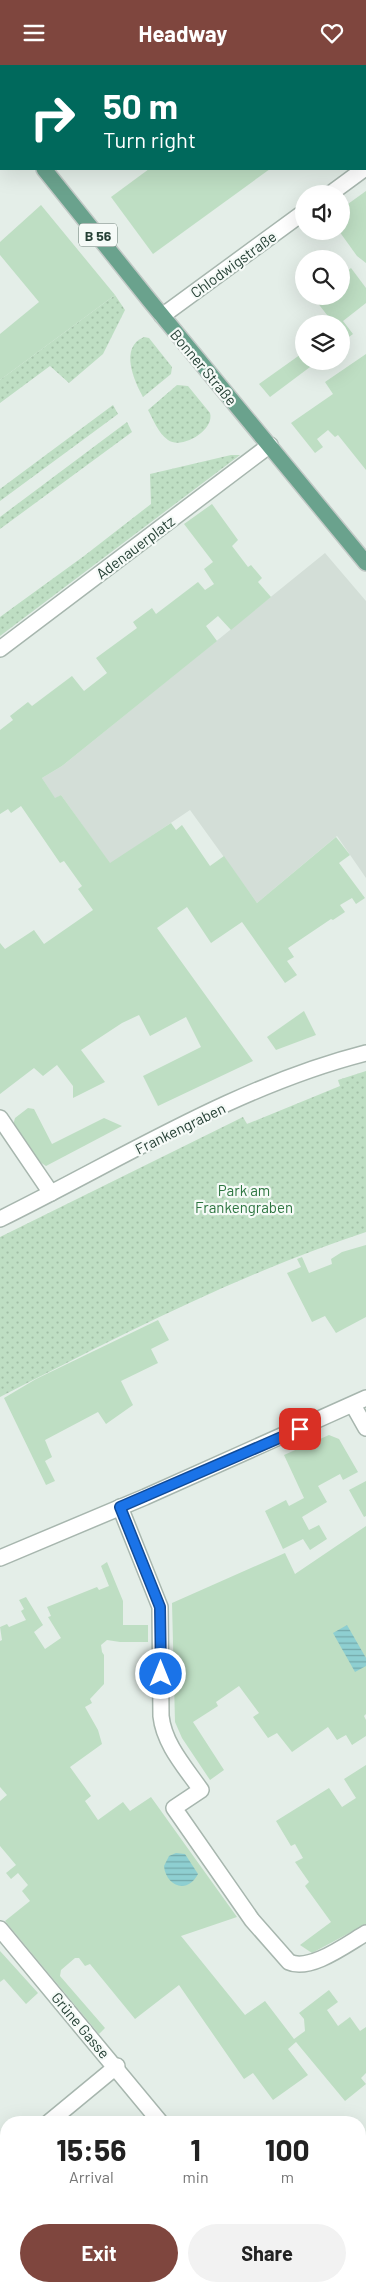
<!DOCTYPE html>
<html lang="en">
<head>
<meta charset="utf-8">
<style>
  :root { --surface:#fff; --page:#f2f2f2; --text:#222; --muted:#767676; --accent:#7f463e }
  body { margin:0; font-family:Barlow,sans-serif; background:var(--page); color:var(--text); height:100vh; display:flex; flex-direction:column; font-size:19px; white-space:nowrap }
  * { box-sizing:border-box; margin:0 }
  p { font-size:16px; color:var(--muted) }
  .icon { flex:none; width:28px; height:28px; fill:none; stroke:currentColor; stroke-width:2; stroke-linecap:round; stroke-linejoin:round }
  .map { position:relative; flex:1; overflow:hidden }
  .side { position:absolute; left:0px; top:2051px; width:366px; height:176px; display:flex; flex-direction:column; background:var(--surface); border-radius:20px 20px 0 0; box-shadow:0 5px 20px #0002 }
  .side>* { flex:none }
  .banner { position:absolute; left:0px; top:0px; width:366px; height:105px; box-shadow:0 5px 20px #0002; background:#00695c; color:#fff; overflow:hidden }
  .buttons { position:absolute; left:295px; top:120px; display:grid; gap:10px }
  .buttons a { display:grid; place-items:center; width:55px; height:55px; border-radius:50%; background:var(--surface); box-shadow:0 5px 20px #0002; font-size:25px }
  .pin { position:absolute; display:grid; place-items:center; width:42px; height:42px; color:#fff; margin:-21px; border-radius:10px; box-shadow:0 2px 8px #0006 }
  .me { position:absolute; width:55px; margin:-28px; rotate:0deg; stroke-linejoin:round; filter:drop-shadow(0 0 4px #0008) }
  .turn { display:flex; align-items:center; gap:18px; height:105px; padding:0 20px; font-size:22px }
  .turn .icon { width:65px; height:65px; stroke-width:2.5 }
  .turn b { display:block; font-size:35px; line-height:42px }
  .eta { display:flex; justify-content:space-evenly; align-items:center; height:85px; text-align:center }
  .eta b { font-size:30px; font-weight:700; line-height:35px }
  .cta { display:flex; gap:10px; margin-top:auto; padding:10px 20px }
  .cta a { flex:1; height:58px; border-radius:30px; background:var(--accent); color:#fff; font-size:20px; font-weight:700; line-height:58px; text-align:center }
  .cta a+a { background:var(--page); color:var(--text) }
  header { display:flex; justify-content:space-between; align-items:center; height:65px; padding:0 20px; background:var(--accent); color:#fff; font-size:22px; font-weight:700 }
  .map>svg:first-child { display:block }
  .built { fill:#d3ded7 }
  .grass { fill:url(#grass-dots) }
  .garden { fill:#bedec3 }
  .water { fill:url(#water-rules) }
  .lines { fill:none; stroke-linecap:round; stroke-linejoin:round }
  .minor-casing { stroke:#a7b6ae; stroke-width:18 }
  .tertiary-casing { stroke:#a7b6ae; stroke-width:18 }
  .primary-casing { stroke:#c2c9c6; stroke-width:18 }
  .minor { stroke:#fff; stroke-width:15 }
  .tertiary { stroke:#fff; stroke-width:15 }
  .primary { stroke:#6aa28d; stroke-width:15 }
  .route-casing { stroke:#114b97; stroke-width:12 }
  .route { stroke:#1a73e8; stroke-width:9 }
  .labels { text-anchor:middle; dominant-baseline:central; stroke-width:4.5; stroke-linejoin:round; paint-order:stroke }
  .shield { fill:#f5faf7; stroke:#63776e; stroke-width:1 }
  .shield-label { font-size:14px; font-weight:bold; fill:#243f34 }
  .street-label { font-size:15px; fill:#243f34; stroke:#f5faf7 }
  .park-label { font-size:15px; fill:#2e7641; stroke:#f5faf7 }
</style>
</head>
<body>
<header><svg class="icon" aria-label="menu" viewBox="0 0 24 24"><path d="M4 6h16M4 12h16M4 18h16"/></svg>Headway<svg class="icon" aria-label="heart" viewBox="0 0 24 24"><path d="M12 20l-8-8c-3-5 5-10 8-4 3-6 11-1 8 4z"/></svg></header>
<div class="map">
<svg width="366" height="2227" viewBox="0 0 366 2227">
  <defs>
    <pattern id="grass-dots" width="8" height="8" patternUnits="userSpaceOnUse" patternTransform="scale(1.25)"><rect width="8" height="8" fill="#bedec3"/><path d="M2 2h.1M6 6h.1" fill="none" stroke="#a3c0a8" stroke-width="1.8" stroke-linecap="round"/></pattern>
    <pattern id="water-rules" width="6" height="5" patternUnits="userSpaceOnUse" patternTransform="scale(1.25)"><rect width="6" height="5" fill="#8ecfd1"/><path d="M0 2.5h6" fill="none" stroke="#74a9aa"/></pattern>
  </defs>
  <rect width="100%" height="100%" fill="#e4eee8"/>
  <polygon class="built" points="325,488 366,536 366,813 337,771 257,838 190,745 110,799 61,730 55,734 42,713 62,701"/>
  <g class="grass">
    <polygon points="115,230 125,245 103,289 69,318 50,301 0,338 0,315"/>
    <path d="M144,272L149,273L172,302L171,309L143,332C134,316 119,282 144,272Z"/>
    <path d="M177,320L188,321L210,348C215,365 182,385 168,375C158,368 153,354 148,345Z"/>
    <polygon points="113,340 118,349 0,436 0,424"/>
    <polygon points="127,357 132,367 0,464 0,452"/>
    <polygon points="231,390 240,390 0,571 0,552 84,491 151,439 150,409"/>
    <path d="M366,1006V1167C239,1209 119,1271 0,1332V1172L243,1052L247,1059L340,1021L338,1015Z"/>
  </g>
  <g class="garden">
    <polygon points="149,104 270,104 153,189 111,132"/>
    <polygon points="366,126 366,198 357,191 339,166 341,166 341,144"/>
    <polygon points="41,140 115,230 0,315 0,269 39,237 0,190 0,177"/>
    <polygon points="351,203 366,223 366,238 343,256 353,269 341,278 341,259 326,259 331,255 313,232 341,231 341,211"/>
    <polygon points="304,287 304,296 318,296 270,332 259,319"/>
    <polygon points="366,289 366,405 338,370 335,372 328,365 317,374 323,382 315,388 291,358 333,329 325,317"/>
    <polygon points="212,439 238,475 232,481 248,502 251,500 262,513 258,517 271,532 231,565 218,551 206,561 217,576 62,701 42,713 55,733 61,730 110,798 171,758 176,765 182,760 210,801 224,791 257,838 336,772 350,790 339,798 365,833 356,839 352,833 340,840 345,847 333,855 331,854 288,883 294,892 287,896 297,910 285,918 242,857 211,878 187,842 157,863 253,996 158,1041 143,1011 201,982 186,952 150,971 139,950 122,958 81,985 105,1017 73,1033 73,1021 57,1000 43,1011 34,1003 0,1029 0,878 5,884 34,865 44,879 93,845 78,824 82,821 64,796 60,798 21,741 11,748 8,744 0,749 0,665 13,655 10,651 28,637 32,641 72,611 84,626 107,608 96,593 137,563 133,557 152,543 156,549 198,517 205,525 214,519 204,504 213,497 184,459"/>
    <polygon points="304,946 316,970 276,985 267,972"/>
    <polygon points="28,1043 34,1044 52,1079 104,1053 122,1061 46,1101 37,1095 13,1060 15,1053"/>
    <polygon points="366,1180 366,1252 336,1268 325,1251 312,1257 287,1208 301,1202 297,1194 302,1192 309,1208 332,1199 331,1194 342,1187"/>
    <polygon points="158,1255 169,1275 151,1284 158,1298 121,1316 133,1340 106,1359 98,1347 45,1375 52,1392 45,1396 55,1416 46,1420 4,1333 36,1314"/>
    <polygon points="329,1370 339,1374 358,1407 343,1415 340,1409 318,1421 327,1437 302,1452 309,1465 319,1460 327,1474 310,1485 303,1474 283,1484 265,1446 286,1435 289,1441 304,1433 284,1390"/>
    <polygon points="366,1416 366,1451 364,1452 349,1425"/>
    <polygon points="366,1461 366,1649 364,1651 366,1655 366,1671 352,1680 346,1670 337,1675 328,1662 292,1687 277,1668 268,1673 253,1652 259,1648 239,1621 216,1637 218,1641 193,1657 224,1705 210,1715 182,1673 175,1657 172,1538 285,1488 295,1509"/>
    <polygon points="107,1497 123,1536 123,1560 148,1560 148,1577 120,1577 107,1575 101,1580 102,1587 104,1590 104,1619 90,1634 92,1638 85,1642 98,1665 102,1679 70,1702 91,1731 85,1736 98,1755 123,1737 130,1746 151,1732 237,1852 181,1871 245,1950 265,1936 294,1974 305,1966 304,1954 299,1948 329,1925 338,1937 327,1945 338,1961 350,1952 360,1966 366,1962 366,2008 361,2013 366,2019 345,2036 296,1977 288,1984 308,2010 273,2035 253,2008 244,2014 179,1920 135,1954 90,1899 85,1901 79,1893 75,1893 61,1905 60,1911 105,1963 99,1969 5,1856 30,1836 22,1826 28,1820 18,1808 11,1814 6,1808 16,1800 0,1781 0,1736 7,1730 0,1722 0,1576 2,1575 0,1562 7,1559 9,1562 26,1555 21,1546 24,1544 19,1535 26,1532 43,1560 34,1567 45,1584 61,1573 48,1552 51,1551 47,1542 97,1522 99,1525 109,1521 101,1501"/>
    <polygon points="366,1700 366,1859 312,1888 300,1880 331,1857 305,1821 309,1817 295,1797 303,1793 295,1779 291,1781 276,1756 329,1723 342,1742 356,1733 344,1714"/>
    <polygon points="0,1886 38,1928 26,1939 4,1914 0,1917"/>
    <polygon points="0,2127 6,2136 6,2221 79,2221 73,2225 75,2227 0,2227"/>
  </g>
  <g class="water">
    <polygon points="347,1560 366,1593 366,1601 355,1607 333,1568"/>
    <path d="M176,1788L185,1789L198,1809C188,1829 166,1822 164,1801L169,1791Z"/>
  </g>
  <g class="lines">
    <g class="minor-casing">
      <g id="minor">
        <polyline points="330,129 364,104"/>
        <polyline points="162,251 304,147"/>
        <polyline points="0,584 270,380"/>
        <polyline points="0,1053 51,1128"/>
        <polyline points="353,1340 366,1363"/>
        <path d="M120,1442L160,1542L161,1651C164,1679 185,1702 201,1725L174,1743L252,1855L289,1897C310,1907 347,1879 366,1868"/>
        <polyline points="0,1493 145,1432 366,1333"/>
        <polyline points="0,1864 161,2058"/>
        <polyline points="48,2058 117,2001"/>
        <polyline points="0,2096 6,2091"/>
        <polyline points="360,2189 366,2185"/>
        <polyline points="300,2227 309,2221"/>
      </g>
    </g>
    <g class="tertiary-casing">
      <path id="tertiary" d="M0,1154C120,1095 236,1021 366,988"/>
    </g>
    <g class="primary-casing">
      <g id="primary">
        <polyline points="0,49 1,51"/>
        <polyline points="44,104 150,236 366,498"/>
      </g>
    </g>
    <use href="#minor" class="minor"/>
    <use href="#tertiary" class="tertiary"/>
    <use href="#primary" class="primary"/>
  </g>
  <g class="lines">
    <g class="route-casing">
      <polyline id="route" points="161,1609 160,1542 120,1442 300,1364"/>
    </g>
    <use href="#route" class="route"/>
  </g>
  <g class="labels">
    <rect class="shield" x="79" y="158.5" width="38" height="23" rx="4"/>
    <g class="shield-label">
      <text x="98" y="170">B 56</text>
    </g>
    <g class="street-label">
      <text transform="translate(233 199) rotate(-36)">Chlodwigstraße</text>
      <text transform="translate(204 302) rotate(50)">Bonner Straße</text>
      <text transform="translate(135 482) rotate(-37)">Adenauerplatz</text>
      <text transform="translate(180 1063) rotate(-26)">Frankengraben</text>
      <text transform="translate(81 1960) rotate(50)">Grüne Gasse</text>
    </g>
    <g class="park-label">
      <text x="244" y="1125">Park am<tspan x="244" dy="17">Frankengraben</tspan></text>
    </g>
  </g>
</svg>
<div class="buttons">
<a><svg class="icon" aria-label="sound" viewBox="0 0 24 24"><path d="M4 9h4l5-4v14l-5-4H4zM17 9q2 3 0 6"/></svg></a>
<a><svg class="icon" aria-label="search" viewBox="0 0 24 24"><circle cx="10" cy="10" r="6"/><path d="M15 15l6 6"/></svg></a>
<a><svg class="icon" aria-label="layers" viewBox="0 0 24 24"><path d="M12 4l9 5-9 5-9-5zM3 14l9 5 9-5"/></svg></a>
</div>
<div class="pin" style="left:300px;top:1364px;background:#d93025"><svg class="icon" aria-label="arrive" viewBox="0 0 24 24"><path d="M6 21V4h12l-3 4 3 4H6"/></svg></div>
<svg class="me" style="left:161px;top:1609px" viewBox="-20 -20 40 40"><circle r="17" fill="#1a73e8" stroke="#fff" stroke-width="3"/><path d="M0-11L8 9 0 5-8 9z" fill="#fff"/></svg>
<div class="banner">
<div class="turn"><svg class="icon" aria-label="right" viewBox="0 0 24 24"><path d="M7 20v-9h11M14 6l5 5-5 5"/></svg><div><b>50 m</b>Turn right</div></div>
</div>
<section class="side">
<div class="eta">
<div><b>15:56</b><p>Arrival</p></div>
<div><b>1</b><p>min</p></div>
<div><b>100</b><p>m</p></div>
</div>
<div class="cta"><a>Exit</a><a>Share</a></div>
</section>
</div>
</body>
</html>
